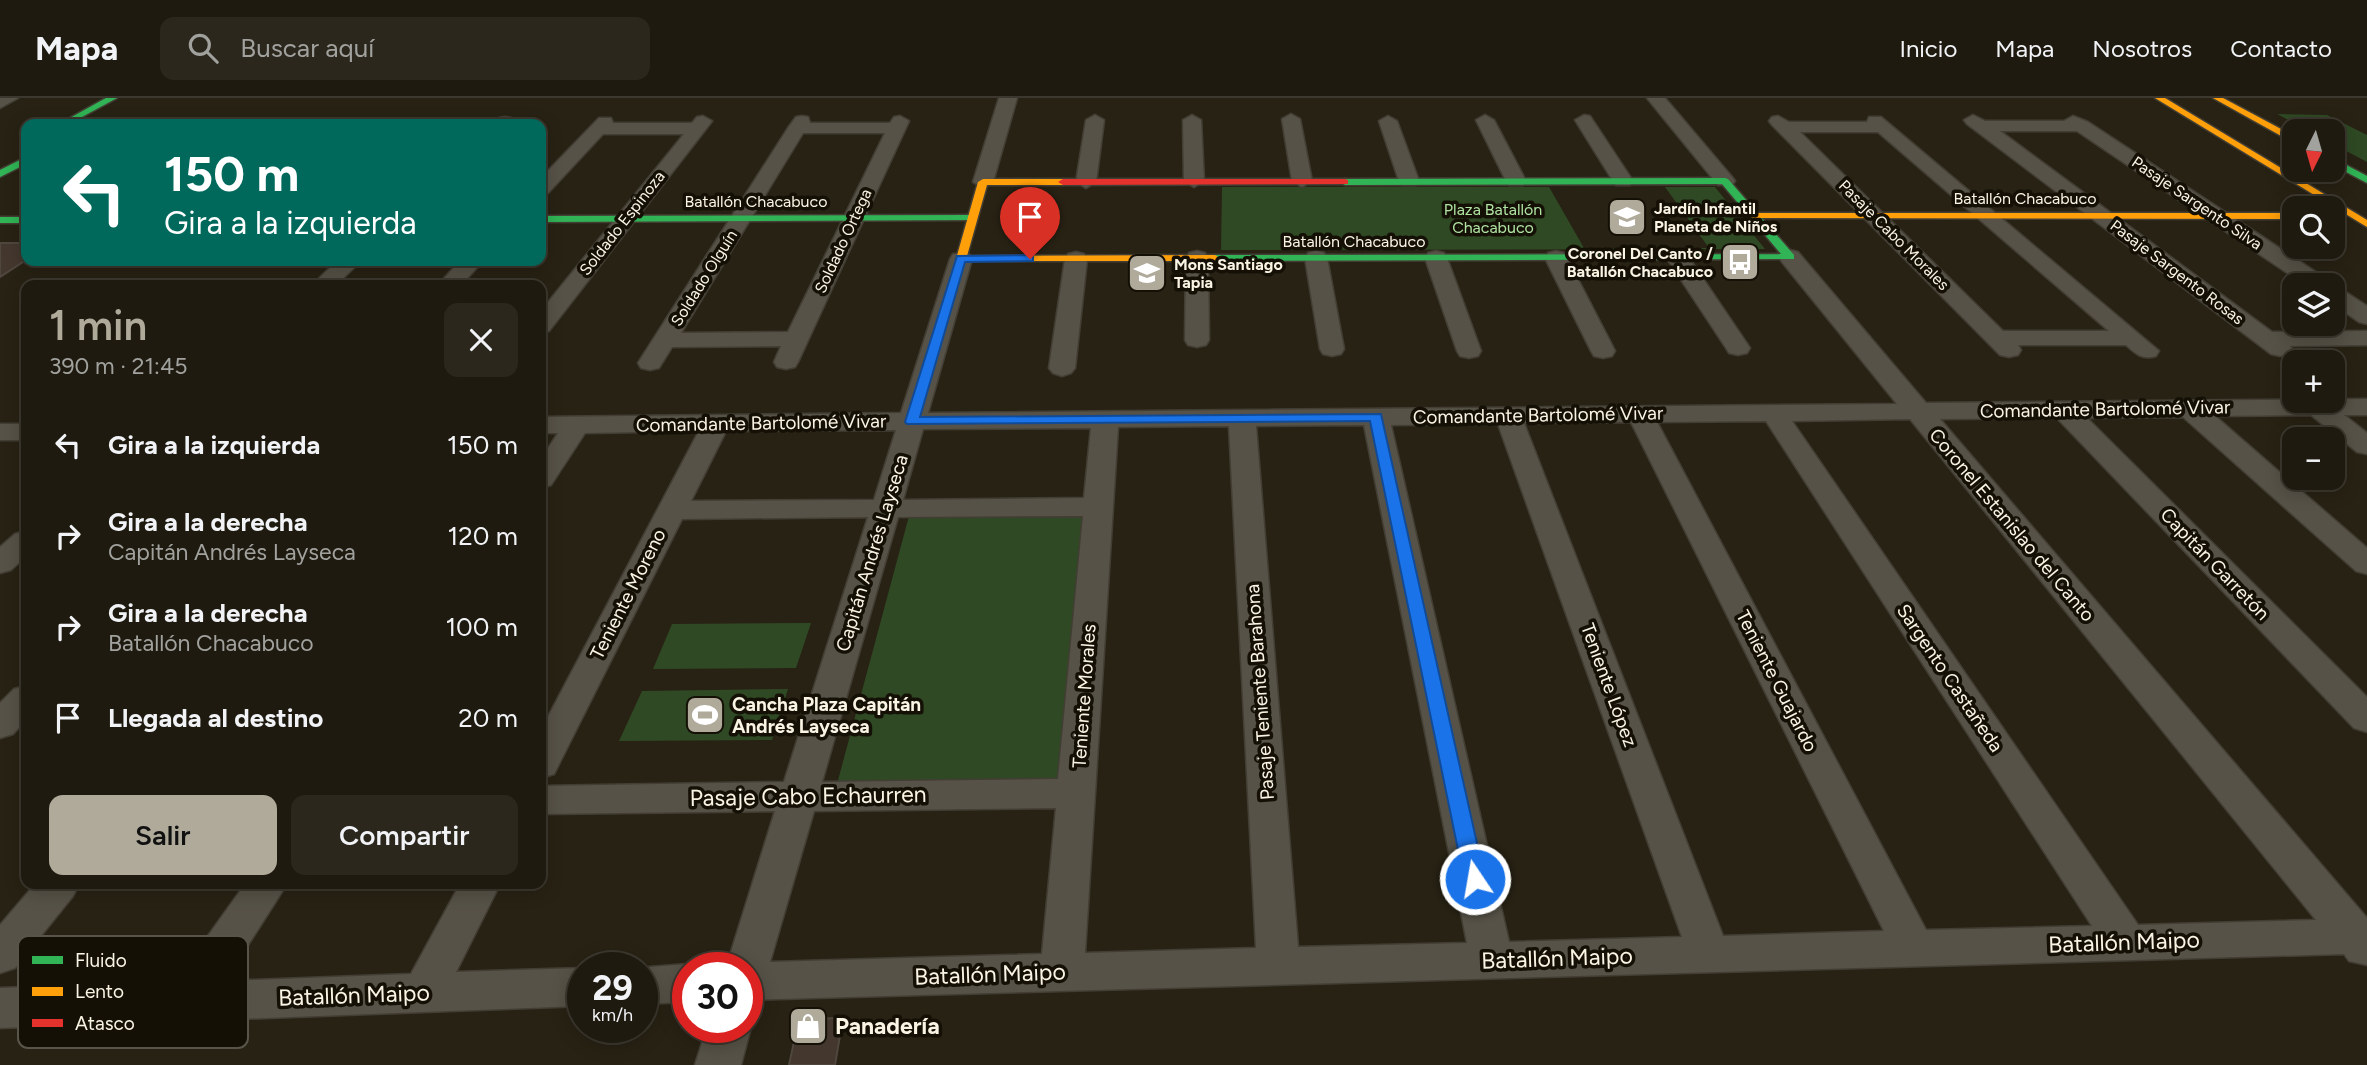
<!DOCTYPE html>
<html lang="es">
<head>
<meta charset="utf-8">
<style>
  :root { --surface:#1e1a0f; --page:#2b271d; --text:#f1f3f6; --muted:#a1a19e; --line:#3c382f; --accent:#b0aa9b }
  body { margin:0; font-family:Figtree,sans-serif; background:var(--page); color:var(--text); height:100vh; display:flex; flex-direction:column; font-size:26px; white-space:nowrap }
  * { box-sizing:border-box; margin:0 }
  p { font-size:23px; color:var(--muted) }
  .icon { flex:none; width:38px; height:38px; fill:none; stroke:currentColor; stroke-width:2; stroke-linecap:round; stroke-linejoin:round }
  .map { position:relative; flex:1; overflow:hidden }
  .sheet { position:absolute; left:21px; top:182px; width:525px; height:609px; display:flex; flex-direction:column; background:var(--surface); border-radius:14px; box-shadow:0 4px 18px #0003,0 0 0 2px var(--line) }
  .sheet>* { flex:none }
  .hud { position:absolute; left:21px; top:21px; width:525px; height:147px; border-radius:14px; box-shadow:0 4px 18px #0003,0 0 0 2px var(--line); background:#00695c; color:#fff; overflow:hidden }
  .needle { width:46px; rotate:185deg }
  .tools { position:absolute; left:2282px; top:21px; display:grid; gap:14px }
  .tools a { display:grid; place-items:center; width:63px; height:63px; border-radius:14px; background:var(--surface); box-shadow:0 4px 18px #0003,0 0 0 2px var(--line); font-size:35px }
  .speed { position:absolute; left:567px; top:854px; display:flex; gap:14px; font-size:35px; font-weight:700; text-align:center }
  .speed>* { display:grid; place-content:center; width:91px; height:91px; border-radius:50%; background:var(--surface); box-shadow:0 4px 18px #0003,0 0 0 2px var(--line); line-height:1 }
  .speed small { font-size:18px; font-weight:400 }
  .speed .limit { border:10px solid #d22; background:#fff; color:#111 }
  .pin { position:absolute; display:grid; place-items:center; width:60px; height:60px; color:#fff; margin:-72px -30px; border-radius:50% 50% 50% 0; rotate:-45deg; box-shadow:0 0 7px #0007 }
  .pin .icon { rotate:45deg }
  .me { position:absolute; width:77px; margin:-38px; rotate:348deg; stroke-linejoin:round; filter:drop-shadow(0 0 5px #0008) }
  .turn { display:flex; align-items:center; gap:24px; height:147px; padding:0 28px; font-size:32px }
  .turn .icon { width:91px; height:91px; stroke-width:2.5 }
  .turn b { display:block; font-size:49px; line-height:60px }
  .round { display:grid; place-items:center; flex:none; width:74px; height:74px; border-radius:14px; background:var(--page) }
  .summary { display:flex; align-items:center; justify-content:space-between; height:119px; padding:0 28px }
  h1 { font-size:42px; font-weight:600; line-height:52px; color:var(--accent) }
  .cta { display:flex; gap:14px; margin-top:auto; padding:14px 28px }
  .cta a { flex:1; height:80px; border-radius:14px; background:var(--accent); color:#111; font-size:28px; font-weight:600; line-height:80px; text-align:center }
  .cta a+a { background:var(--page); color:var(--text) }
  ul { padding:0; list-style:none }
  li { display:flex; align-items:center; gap:21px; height:91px; padding:0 28px }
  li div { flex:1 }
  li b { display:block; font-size:26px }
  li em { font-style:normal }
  header { display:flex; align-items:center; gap:42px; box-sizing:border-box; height:98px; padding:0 35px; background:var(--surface); border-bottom:2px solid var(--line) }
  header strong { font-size:33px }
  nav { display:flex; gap:38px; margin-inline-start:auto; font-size:24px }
  .search { width:490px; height:63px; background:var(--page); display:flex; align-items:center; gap:18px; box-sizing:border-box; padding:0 24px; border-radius:14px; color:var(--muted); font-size:26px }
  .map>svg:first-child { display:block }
  .green { fill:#2f4924 }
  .building { fill:#44372e; stroke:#4f463e; stroke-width:2 }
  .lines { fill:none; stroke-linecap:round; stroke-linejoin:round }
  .street-casing { stroke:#433e34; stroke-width:3 }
  .fast-casing { stroke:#433e34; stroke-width:3 }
  .slow-casing { stroke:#433e34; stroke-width:3 }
  .jam-casing { stroke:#433e34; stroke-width:3 }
  .street { fill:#565247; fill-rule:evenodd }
  .fast { fill:#30b455; fill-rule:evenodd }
  .slow { fill:#ff9f0a; fill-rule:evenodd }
  .jam { fill:#e5322d; fill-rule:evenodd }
  .route { fill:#1a73e8; stroke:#114b97; stroke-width:2 }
  .labels { text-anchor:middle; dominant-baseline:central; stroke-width:7; stroke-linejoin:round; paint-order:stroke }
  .far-street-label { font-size:16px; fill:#faf4e4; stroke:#141006 }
  .far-poi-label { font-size:16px; font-weight:bold; fill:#faf4e4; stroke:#141006; text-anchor:start }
  .far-park-label { font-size:16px; fill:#afe3a1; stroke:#141006 }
  .street-label { font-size:19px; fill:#faf4e4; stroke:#141006 }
  .poi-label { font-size:19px; font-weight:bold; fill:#faf4e4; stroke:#141006; text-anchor:start }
  .near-street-label { font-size:23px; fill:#faf4e4; stroke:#141006 }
  .near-poi-label { font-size:23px; font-weight:bold; fill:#faf4e4; stroke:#141006; text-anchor:start }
  .key { fill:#141006; stroke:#595449; stroke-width:2 }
  .key-label { font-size:19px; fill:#faf4e4 }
</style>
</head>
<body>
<header>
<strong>Mapa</strong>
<div class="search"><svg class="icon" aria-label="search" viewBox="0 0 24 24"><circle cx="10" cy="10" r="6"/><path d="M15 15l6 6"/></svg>Buscar aquí</div>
<nav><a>Inicio</a><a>Mapa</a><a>Nosotros</a><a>Contacto</a></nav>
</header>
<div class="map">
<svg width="2367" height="967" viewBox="0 0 2367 967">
  <rect width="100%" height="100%" fill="#282214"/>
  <g class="green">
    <polygon points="2277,16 2327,17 2367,37 2367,64 2333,46 2333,33 2309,33"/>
    <polygon points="1222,89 1549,89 1584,150 1709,150 1665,89 1715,89 1765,151 1221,152"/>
    <polygon points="909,418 1083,418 1058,685 837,686"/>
    <polygon points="811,525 796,570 653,571 672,526"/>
    <polygon points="788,591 772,642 619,643 642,593"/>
  </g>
  <g class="building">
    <polygon points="0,145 26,145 26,162 0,179"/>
    <polygon points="843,920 835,967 789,967 799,921"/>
  </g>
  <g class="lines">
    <g class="street-casing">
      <g id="street">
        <polygon points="0,0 18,0 0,10"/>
        <polygon points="999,0 1017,0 993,84 983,90 973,84"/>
        <polygon points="1647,0 1665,0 1732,79 1735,83 1732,87 1718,87"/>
        <polygon points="1291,16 1300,21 1312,83 1302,89 1292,83 1282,21"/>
        <polygon points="1095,17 1104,22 1096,84 1086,90 1076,84 1086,22"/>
        <polygon points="1192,17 1201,22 1204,83 1194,89 1184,83 1183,22"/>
        <polygon points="1485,17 1494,22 1526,83 1523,87 1509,87 1506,83 1476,22"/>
        <polygon points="1584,17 1590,18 1633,83 1630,87 1616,87 1613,83 1575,22"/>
        <polygon points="1973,17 1985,23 2064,23 2073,18 2088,24 2328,182 2331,187 2305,187 2077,33 2000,33 2272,234 2367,233 2367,247 2290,248 2292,251 2289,256 2280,258 2271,256 1967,26 1964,22"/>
        <polygon points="703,18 712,23 709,27 549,233 541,235 541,213 684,36 603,36 548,95 541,97 541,80 599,20 611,20 613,25 692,25 697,19"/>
        <path d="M802,18L808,19L810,25H890L894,19L900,18L909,23L798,264L795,269L786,271L777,269L774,264L781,248L672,249L659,270L650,272L641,270L638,265L788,30L796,19ZM803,35H885L788,234L681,235Z"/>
        <polygon points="1388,18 1397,23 1419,83 1416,87 1402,87 1399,83 1379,23"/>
        <path d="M1778,18L1789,24H1867L1869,19H1881L2159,253L2156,258C2142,262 2136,256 2126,247H2018L2021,252L2018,257L2009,259L2000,257L1772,27L1769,23L1772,19ZM1800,34H1878L2109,233H2003Z"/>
        <polygon points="505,19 511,20 512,26 494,26 499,20"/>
        <polygon points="1677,152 1685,154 1750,250 1747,255 1738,257 1729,255 1726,250 1666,159 1669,154"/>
        <path d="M1790,152L1798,154L1926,305L2367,301V317H2344L2367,335V356L2357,354L2311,317L2215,318L2367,450V476L2356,473L2183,319L2087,320L2367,599V634L2354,630L2057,320L1940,321L2367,820V867L2349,863L2344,856L747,902V870H726L775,713L541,716V688L784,684L868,419L682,421L559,666L554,676L541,680V632L699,333L585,335L551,387L541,390V361L558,335H541V319L901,315L950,161L953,156H969L972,161L928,315L1897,306L1782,164L1779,159L1782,154ZM1910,321L2316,822L2138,827L1792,323ZM1766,323L2092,828L1926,832L1657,324ZM1631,324L1884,833L1723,838L1524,325ZM1498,326L1682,839L1509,844L1391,327ZM1364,327L1467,845L1298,849L1256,328ZM1229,328L1256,850L1085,855L1118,329ZM1091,330L1084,400L903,402L923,331ZM896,332L874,402L691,403L726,333ZM1083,418L1058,681L822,684L898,419ZM1056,710L1042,856L770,864L814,713Z"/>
        <polygon points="1197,153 1205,155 1208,160 1209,242 1206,247 1197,249 1188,247 1185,242 1186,160 1189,155"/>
        <polygon points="1316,153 1324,155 1327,160 1344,251 1341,256 1332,258 1323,256 1320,251 1305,160 1308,155"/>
        <polygon points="1436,153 1444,155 1447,160 1481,253 1478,258 1469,260 1460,258 1457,253 1425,160 1428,155"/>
        <polygon points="1556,153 1564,155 1567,160 1615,253 1612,258 1603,260 1594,258 1591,253 1545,160 1548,155"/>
        <polygon points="1076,154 1084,156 1087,161 1075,270 1071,275 1062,278 1053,275 1049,270 1065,161 1068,156"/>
        <polygon points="337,163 361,163 336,187 312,187"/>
        <polygon points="460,163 483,163 461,187 438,187"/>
        <polygon points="2333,189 2341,191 2367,208 2367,226 2359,224 2333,206"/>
        <rect x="0" y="326" width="26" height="16"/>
        <polygon points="26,433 26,458 11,472 0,475 0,449 15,436"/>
        <polygon points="26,588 26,622 13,636 0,640 0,605 14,591"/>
        <polygon points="35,786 79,786 73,798 15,870 0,875 0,827"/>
        <polygon points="245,786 287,786 225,883 411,876 460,786 500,786 456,874 583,870 583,908 0,930 0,890 175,884"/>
        <polygon points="688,866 698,870 688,870 688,904 642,906 642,870 637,870"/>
        <polygon points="747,920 751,929 741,967 695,967 707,929 747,929"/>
      </g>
    </g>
    <g class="fast-casing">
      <g id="fast">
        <polygon points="106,0 117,0 69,26 59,26"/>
        <polygon points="26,59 26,66 0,79 0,72"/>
        <polygon points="2333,60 2367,78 2367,85 2333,67"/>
        <polygon points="1725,80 1728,81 1794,157 1794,161 1215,163 1210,160 1215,157 1781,156 1722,86 1345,87 1340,84 1345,81"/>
        <polygon points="972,117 977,120 976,122 541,124 541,118"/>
        <rect x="0" y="119" width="26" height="6"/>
      </g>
    </g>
    <g class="slow-casing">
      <g id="slow">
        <polygon points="2155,0 2165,0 2367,122 2367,129"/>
        <polygon points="2213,0 2223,0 2294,38 2294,45"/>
        <polygon points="983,81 1063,81 1068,84 1063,87 987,87 967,158 1215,157 1220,160 1215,163 957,163 956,161 978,84"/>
        <polygon points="1755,115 2294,115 2294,121 1751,120 1750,118"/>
      </g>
    </g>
    <g class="jam-casing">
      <polygon id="jam" points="1345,81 1348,82 1348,86 1063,87 1058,84 1063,81"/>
    </g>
    <use href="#street" class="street"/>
    <use href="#fast" class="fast"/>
    <use href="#slow" class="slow"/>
    <use href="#jam" class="jam"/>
  </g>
  <polygon class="route" points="1030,157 1033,158 1033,163 965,164 920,319 1381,316 1485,781 1482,786 1475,789 1467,786 1464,781 1370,323 907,326 905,324 957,158"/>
  <defs>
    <g id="school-square" transform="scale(2.0125)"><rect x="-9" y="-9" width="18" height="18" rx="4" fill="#b0aa9b" stroke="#141006"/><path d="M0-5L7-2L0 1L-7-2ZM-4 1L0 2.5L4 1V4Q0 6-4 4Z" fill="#fff"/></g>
    <g id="bus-square" transform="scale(2.0125)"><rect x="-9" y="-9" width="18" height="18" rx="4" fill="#b0aa9b" stroke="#141006"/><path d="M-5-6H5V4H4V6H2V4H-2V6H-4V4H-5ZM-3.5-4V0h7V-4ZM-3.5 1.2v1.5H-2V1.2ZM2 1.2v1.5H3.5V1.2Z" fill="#fff"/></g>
    <g id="stadium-square" transform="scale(2.0125)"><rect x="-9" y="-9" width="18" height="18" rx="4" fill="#b0aa9b" stroke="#141006"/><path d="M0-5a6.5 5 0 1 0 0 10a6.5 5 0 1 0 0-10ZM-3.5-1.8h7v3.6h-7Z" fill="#fff"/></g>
    <g id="shop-square" transform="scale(2.0125)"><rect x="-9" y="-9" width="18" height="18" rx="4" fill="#b0aa9b" stroke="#141006"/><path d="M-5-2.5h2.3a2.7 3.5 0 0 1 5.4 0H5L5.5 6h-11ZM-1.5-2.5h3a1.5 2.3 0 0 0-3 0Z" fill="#fff"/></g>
  </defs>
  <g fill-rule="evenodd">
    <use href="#school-square" x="1627" y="119"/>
    <use href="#bus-square" x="1740" y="164"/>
    <use href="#school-square" x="1147" y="175"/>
    <use href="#stadium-square" x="705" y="617"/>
    <use href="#shop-square" x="808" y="928"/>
  </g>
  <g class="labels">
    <g class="far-street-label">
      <text x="2025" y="100">Batallón Chacabuco</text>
      <text x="756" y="103">Batallón Chacabuco</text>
      <text transform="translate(2197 105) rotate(34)">Pasaje Sargento Silva</text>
      <text transform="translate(622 125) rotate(-52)">Soldado Espinoza</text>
      <text transform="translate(1894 137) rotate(45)">Pasaje Cabo Morales</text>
      <text transform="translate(843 143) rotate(-65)">Soldado Ortega</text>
      <text x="1354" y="143">Batallón Chacabuco</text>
      <text transform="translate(2177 174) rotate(37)">Pasaje Sargento Rosas</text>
      <text transform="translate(704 180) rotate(-58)">Soldado Olguín</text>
    </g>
    <g class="far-poi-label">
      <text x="1654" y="110">Jardín Infantil<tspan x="1654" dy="18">Planeta de Niños</tspan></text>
      <text x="1713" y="155" text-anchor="end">Coronel Del Canto /<tspan x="1713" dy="18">Batallón Chacabuco</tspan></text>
      <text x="1174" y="166">Mons Santiago<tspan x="1174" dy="18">Tapia</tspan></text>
    </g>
    <g class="far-park-label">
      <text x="1493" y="111">Plaza Batallón<tspan x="1493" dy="18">Chacabuco</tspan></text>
    </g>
    <g class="street-label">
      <text transform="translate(2105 311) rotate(-1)">Comandante Bartolomé Vivar</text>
      <text transform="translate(1538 317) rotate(-1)">Comandante Bartolomé Vivar</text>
      <text transform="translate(761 325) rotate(-1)">Comandante Bartolomé Vivar</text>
      <text transform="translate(2012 427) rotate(50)">Coronel Estanislao del Canto</text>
      <text transform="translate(872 455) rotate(-73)">Capitán Andrés Layseca</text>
      <text transform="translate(2215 466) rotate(46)">Capitán Garretón</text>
      <text transform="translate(628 496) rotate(-63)">Teniente Moreno</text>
      <text transform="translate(1950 580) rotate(56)">Sargento Castañeda</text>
      <text transform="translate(1777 583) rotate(63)">Teniente Guajardo</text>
      <text transform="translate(1609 587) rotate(70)">Teniente López</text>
      <text transform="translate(1260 594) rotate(-94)">Pasaje Teniente Barahona</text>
      <text transform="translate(1084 598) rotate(-86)">Teniente Morales</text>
    </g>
    <g class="poi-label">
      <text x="732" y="606">Cancha Plaza Capitán<tspan x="732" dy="22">Andrés Layseca</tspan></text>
    </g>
    <g class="near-street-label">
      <text transform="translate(808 698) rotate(-1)">Pasaje Cabo Echaurren</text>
      <text transform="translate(2124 844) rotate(-2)">Batallón Maipo</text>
      <text transform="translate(1557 860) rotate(-2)">Batallón Maipo</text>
      <text transform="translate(990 876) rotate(-2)">Batallón Maipo</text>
      <text transform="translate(354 897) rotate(-2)">Batallón Maipo</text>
    </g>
    <g class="near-poi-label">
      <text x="835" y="928">Panadería</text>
    </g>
  </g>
  <rect x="18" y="838" width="230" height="112" rx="10" class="key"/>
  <rect x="32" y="858" width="31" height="8" fill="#30b455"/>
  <rect x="32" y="889" width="31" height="9" fill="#ff9f0a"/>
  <rect x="32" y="921" width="31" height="8" fill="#e5322d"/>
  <g class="key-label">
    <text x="75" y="869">Fluido</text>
    <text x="75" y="900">Lento</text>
    <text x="75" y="932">Atasco</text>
  </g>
</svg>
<div class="tools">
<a><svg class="needle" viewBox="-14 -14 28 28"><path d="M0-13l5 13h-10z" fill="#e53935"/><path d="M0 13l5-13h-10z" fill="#a1a19e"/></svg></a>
<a><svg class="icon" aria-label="search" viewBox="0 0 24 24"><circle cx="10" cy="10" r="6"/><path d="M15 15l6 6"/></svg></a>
<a><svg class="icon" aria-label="layers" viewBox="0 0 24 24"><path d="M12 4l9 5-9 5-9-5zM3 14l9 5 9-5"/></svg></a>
<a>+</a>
<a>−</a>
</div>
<div class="speed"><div>29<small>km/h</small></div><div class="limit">30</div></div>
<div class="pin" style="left:1030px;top:161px;background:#d93025"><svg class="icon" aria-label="arrive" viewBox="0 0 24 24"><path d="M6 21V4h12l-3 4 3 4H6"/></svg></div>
<svg class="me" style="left:1475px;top:781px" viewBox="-20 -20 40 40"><circle r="17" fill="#1a73e8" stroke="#fff" stroke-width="3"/><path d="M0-11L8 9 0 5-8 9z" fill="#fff"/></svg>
<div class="hud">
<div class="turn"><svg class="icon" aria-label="left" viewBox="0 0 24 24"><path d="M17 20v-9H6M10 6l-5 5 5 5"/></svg><div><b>150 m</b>Gira a la izquierda</div></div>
</div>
<section class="sheet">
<div class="summary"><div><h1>1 min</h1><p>390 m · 21:45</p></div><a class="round"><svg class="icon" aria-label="close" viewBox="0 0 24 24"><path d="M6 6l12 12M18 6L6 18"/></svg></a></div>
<ul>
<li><svg class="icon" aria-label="left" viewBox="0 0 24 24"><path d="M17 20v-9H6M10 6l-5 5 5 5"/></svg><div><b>Gira a la izquierda</b></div><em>150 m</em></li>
<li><svg class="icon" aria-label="right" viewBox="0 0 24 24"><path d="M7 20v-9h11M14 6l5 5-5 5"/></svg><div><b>Gira a la derecha</b><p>Capitán Andrés Layseca</p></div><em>120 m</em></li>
<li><svg class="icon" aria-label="right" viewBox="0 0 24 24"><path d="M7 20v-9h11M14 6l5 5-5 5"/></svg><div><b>Gira a la derecha</b><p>Batallón Chacabuco</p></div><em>100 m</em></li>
<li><svg class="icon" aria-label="arrive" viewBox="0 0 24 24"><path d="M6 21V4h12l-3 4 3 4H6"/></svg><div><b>Llegada al destino</b></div><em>20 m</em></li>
</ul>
<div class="cta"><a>Salir</a><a>Compartir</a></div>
</section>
</div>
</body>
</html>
